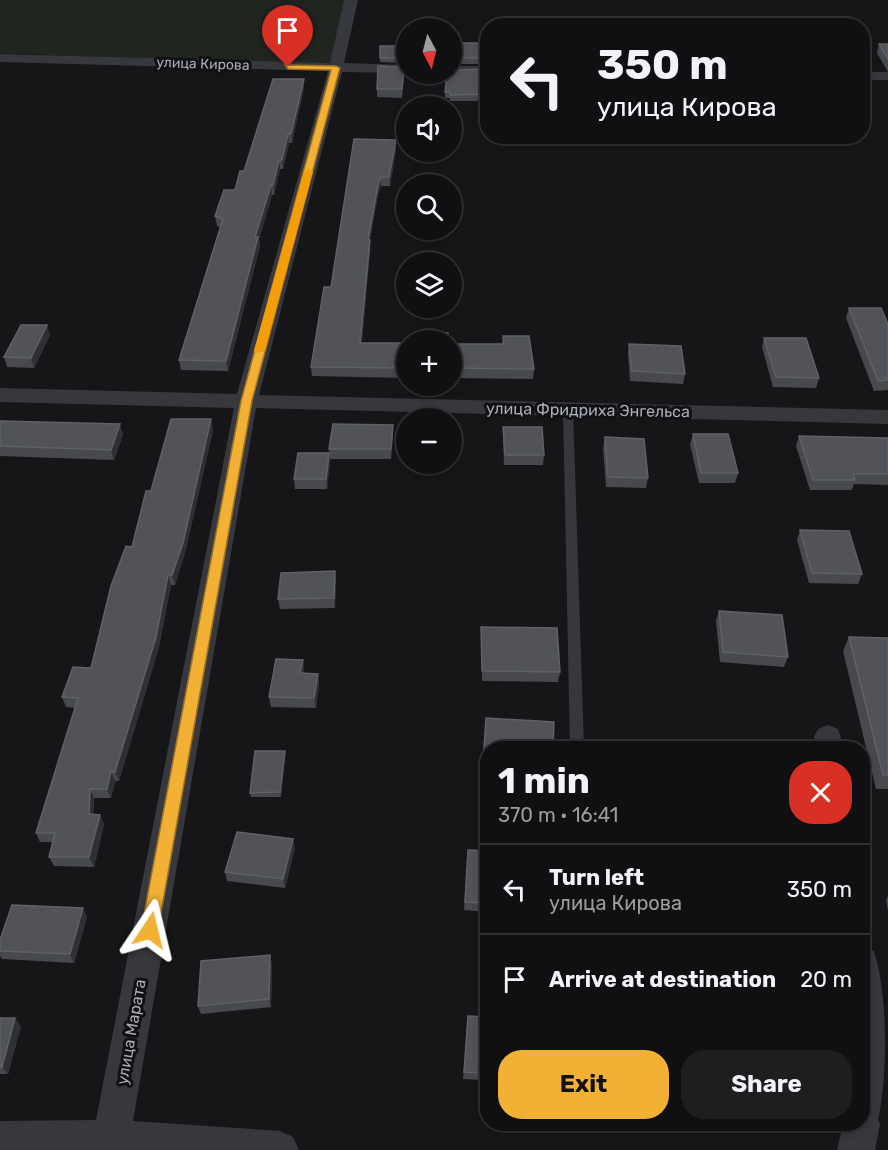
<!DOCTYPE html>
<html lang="en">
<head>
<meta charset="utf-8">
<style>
  :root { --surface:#101012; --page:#1e1e20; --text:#f1f3f6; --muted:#9c9d9f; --line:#303032; --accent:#f2b134 }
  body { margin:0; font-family:Rubik,sans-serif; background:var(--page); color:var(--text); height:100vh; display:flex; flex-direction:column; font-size:22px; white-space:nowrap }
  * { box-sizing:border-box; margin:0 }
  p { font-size:20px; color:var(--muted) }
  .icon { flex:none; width:33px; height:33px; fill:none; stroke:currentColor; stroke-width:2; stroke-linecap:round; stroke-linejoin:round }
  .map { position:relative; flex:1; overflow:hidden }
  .sheet { position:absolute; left:480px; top:741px; width:390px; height:390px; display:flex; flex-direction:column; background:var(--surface); border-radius:24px; box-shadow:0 3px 9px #0003,0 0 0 2px var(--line) }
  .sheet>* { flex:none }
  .banner { position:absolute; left:480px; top:18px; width:390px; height:126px; border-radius:24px; box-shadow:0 3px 9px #0003,0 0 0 2px var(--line); background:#101012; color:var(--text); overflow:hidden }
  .needle { width:39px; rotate:173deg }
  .fabs { position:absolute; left:396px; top:18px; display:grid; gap:12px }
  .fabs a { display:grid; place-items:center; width:66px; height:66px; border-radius:50%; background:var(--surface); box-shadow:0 3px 9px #0003,0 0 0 2px var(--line); font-size:30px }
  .pin { position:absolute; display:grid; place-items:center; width:51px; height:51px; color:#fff; margin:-62px -26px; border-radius:50% 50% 50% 0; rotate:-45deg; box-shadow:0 0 6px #0007 }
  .pin .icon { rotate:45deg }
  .me { position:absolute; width:66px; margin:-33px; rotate:10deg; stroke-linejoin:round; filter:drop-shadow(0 0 4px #0008) }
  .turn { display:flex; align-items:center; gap:21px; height:126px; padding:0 18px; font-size:27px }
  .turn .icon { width:78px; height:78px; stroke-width:2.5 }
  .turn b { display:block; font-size:42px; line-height:51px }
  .round { display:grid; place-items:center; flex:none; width:63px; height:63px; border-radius:24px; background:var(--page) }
  .overview { display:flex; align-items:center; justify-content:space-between; height:102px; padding:0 18px }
  h1 { font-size:36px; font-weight:700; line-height:45px }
  .button { display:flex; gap:12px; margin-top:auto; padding:12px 18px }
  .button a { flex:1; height:69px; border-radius:24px; background:var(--accent); color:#111; font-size:24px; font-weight:700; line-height:69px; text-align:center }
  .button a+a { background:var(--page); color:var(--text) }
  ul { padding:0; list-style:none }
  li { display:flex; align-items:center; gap:18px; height:90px; padding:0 18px; border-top:2px solid var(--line) }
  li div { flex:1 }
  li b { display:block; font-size:22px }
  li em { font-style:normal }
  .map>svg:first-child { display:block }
  .green { fill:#1e261f }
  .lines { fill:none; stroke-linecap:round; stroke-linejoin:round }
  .lane { fill:#37383d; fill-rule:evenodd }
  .street { fill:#37383d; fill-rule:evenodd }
  .wall { fill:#47494d }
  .shaded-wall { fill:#2f3033 }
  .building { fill:#525359; stroke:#5f6168; stroke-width:1.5 }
  .route { fill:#f2b134; stroke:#9d7322; stroke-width:1.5 }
  .slow { fill:#f59e0b }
  .labels { text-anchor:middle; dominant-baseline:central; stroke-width:6; stroke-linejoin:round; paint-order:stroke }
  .far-street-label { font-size:14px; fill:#a8adb8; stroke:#111113 }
  .street-label { font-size:16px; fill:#a8adb8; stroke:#111113 }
</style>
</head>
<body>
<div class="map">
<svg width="888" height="1150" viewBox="0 0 888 1150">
  <rect width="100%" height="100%" fill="#161618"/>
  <polygon class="green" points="0,0 344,0 331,66 0,53"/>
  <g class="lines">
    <polygon class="lane" points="568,406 573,409 584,748 570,748 563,409"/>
    <g class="street">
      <polygon points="344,0 358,0 344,63 406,65 406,73 342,72 259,395 888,410 888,424 256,408 133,1121 280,1131 293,1137 299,1150 0,1150 0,1121 96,1120 234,408 0,402 0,388 237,394 328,71 0,62 0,54 330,63"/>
      <polygon points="452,66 488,66 488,74 448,74 452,74"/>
      <rect x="862" y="72" width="26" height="8"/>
      <polygon points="828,725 838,729 844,748 816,748 814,737 818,729"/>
      <path d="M862,947L874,951C888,994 888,1076 878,1120L880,1124L875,1150H837L843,1124H862Z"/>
    </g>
  </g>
  <g class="wall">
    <rect x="452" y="43" width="36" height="21"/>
    <polygon points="879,44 888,44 888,72 877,53"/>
    <polygon points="405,46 404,63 380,62 380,58"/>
    <polygon points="488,69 488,101 450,101 450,98 445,98 445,92 452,70"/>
    <polygon points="404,75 402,98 377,97 377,89"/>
    <polygon points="304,79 304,88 292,143 289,143 283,169 280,169 274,195 272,195 259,239 260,246 228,371 181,370 179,360 220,227 217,226 215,216 235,190 244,171"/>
    <polygon points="354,139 396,149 390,186 381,186 378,194 370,240 370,250 362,343 406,343 406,378 312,376 311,367 331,287"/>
    <polygon points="849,308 888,324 888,390 874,391 846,318"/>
    <polygon points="50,335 34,368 7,367 4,357"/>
    <polygon points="503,336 534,369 533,379 452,378 452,344 502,344"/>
    <polygon points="764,338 819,378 816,388 773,387 762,347"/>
    <polygon points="629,344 685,374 683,384 630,381 628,354"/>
    <polygon points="211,419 213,430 185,553 175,585 171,585 159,647 119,781 115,781 111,798 94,798 93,814 100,815 104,824 94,867 54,866 49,857 53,842 40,842 36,833 75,708 66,707 62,697 91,668 132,547"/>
    <polygon points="0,421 123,434 114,460 0,456"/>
    <polygon points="393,425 393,435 391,459 330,459 329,449"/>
    <polygon points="503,427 544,455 543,465 504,465 503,437"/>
    <polygon points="693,434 738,473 735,483 699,483 690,444"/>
    <polygon points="799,436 888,438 888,485 854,484 852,490 810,490 796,446"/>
    <polygon points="605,437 648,478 646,488 606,487 603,448"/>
    <polygon points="329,453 330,463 327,489 295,489 294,479"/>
    <polygon points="800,530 862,574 858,584 809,583 797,540"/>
    <polygon points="335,571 336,581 335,608 280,609 278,599"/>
    <polygon points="719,611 788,657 784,667 720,662 716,621"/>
    <polygon points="481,627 560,672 558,682 482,681"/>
    <polygon points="849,637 888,638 888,789 876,789 843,651"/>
    <polygon points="303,660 304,673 318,674 319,684 316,708 271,707 269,697"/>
    <polygon points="486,718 488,748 488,787 482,787"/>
    <polygon points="285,756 281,797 251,797 250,793"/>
    <polygon points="293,839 295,848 285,888 227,881 225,872"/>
    <polygon points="468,850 488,851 488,912 464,910"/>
    <polygon points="888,896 888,911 886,900"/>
    <polygon points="87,917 74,963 2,959 0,956 0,940"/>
    <polygon points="272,964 271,1007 201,1014 198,1006"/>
    <polygon points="468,1016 488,1017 488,1105 481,1105 482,1080 463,1079"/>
    <polygon points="0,1018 21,1026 8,1074 0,1074"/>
    <polygon points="606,1124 697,1124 694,1129 606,1128"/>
    <polygon points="758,1124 843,1124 840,1128 759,1130"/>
  </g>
  <g class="shaded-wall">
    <polygon points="304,79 304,88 292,143 291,134"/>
    <polygon points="288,134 289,143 283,169 282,160"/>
    <polygon points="396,140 396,149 390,186 389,177"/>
    <polygon points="279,160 280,169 274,195 273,185"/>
    <polygon points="381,177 381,186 378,194 368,250 368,240 378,185"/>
    <polygon points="271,185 272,195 259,239 260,246 228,371 226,361 255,237"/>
    <polygon points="370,240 370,250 361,352 360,343"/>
    <polygon points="47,325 50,335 34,368 31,358"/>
    <polygon points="211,419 213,430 185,553 175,585 172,575"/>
    <polygon points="120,424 123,434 114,460 111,450"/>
    <polygon points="393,425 393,435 391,459 391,449"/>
    <polygon points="329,453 330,463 327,489 326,479"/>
    <polygon points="335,571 336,581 335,608 334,598"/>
    <polygon points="168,575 171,585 159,647 119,781 115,772"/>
    <polygon points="303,660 304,670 302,683 300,673"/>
    <polygon points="318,674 319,684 316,708 314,698"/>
    <polygon points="285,751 285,756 281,797 280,792"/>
    <polygon points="111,771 115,781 111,798 107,789"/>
    <polygon points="90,789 94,798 93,823 89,814"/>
    <polygon points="100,815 104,824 94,867 89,857"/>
    <polygon points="293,839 295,848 285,888 283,879"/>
    <polygon points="83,908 87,917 74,963 70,954"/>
    <polygon points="270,955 272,964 271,1007 269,999"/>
    <polygon points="15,1018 21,1026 8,1074 2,1067"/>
  </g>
  <g class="building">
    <rect x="452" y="43" width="36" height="15"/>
    <polygon points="879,44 888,44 888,59"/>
    <polygon points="380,46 405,46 404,58 380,58"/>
    <polygon points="378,66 404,67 402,89 377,89"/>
    <polygon points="452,68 452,70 488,69 488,94 450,95 450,92 445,92 447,74 452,74"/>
    <polygon points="273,79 304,79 291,134 288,134 282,160 279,160 273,185 271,185 255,237 258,237 226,361 179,360 223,219 215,216 224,190 235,190 240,171 244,171"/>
    <polygon points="354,139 396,140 389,177 381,177 378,185 368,240 370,240 360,343 406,343 406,368 311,367 324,287 331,287"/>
    <polygon points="849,308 881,308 888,324 888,380 878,381"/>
    <polygon points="21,325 47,325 31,358 4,357"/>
    <rect x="420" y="333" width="28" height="7"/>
    <polygon points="503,336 529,336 534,369 452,368 452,344 504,344"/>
    <polygon points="764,338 806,338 819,378 776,377"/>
    <polygon points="629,344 681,346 685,374 632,371"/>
    <polygon points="171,419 211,419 183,543 172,575 168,575 156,637 115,772 111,771 107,789 90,789 89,814 100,815 89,857 49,857 55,833 36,833 78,698 62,697 73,667 91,668 111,586 126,546 132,547 146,491 151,491"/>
    <polygon points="0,421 120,424 111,450 0,446"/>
    <polygon points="333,424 393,425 391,449 329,449"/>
    <polygon points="503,427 542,427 544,455 505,455"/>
    <polygon points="693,434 728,434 738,473 701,473"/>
    <polygon points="799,436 888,438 888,474 853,474 855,480 813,480"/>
    <polygon points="605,437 644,439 648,478 608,477"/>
    <polygon points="298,453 329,453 326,479 294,479"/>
    <polygon points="800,530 849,531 862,574 812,573"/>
    <polygon points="335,571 334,598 278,599 281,573"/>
    <polygon points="719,611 782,615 788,657 723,652"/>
    <polygon points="481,627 557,628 560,672 482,671"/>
    <polygon points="849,637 888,638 888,775 883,775"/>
    <polygon points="276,659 303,660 300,673 318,674 314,698 269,697"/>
    <polygon points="486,718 554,722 553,748 488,748 488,778 482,777"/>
    <polygon points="255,751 285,751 280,792 250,793"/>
    <polygon points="237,832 293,839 283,879 225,872"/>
    <polygon points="468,850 488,851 488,903 465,902"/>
    <polygon points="12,905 83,908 70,954 0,951 0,940"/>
    <polygon points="270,955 269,999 198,1006 201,961"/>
    <polygon points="468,1016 488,1017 488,1098 481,1097 483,1073 464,1072"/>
    <polygon points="0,1018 15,1018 2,1067 0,1067"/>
  </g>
  <polygon class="route" points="285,65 336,66 340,68 252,401 158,930 156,936 150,939 143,936 141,930 241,401 331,70 288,69"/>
  <polygon class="slow" points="308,168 313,171 265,351 256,353 254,351 304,171"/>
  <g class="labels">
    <g class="far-street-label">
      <text transform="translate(203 64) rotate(2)">улица Кирова</text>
    </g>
    <g class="street-label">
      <text transform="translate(588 410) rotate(1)">улица Фридриха Энгельса</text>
      <text transform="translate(131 1032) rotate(-80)">улица Марата</text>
    </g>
  </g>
</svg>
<div class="fabs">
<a><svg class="needle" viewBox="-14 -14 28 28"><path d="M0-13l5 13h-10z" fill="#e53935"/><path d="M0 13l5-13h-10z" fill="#9c9d9f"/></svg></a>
<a><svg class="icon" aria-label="sound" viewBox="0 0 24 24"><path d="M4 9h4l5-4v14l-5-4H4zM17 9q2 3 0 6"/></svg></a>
<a><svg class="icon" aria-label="search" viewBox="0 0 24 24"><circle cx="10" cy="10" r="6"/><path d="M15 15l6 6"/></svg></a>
<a><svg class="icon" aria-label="layers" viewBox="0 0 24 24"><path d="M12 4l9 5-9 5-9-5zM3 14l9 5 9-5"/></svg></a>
<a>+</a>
<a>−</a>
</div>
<div class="pin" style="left:288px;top:67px;background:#d93025"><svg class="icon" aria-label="arrive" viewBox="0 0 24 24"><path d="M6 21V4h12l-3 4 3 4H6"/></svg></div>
<svg class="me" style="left:150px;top:930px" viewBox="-20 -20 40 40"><path d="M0-17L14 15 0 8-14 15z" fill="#f2b134" stroke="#fff" stroke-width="4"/></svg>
<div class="banner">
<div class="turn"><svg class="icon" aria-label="left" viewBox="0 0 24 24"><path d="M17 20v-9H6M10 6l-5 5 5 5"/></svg><div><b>350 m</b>улица Кирова</div></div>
</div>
<section class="sheet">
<div class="overview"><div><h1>1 min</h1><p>370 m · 16:41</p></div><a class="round" style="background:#d93025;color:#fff"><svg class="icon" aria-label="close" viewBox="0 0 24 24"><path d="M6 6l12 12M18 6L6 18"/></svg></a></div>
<ul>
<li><svg class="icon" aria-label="left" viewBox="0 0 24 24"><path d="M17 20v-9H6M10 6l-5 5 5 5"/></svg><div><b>Turn left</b><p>улица Кирова</p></div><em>350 m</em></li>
<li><svg class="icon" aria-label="arrive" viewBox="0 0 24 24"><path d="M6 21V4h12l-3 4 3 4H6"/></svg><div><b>Arrive at destination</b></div><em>20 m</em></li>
</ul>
<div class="button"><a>Exit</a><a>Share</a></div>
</section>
</div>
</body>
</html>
